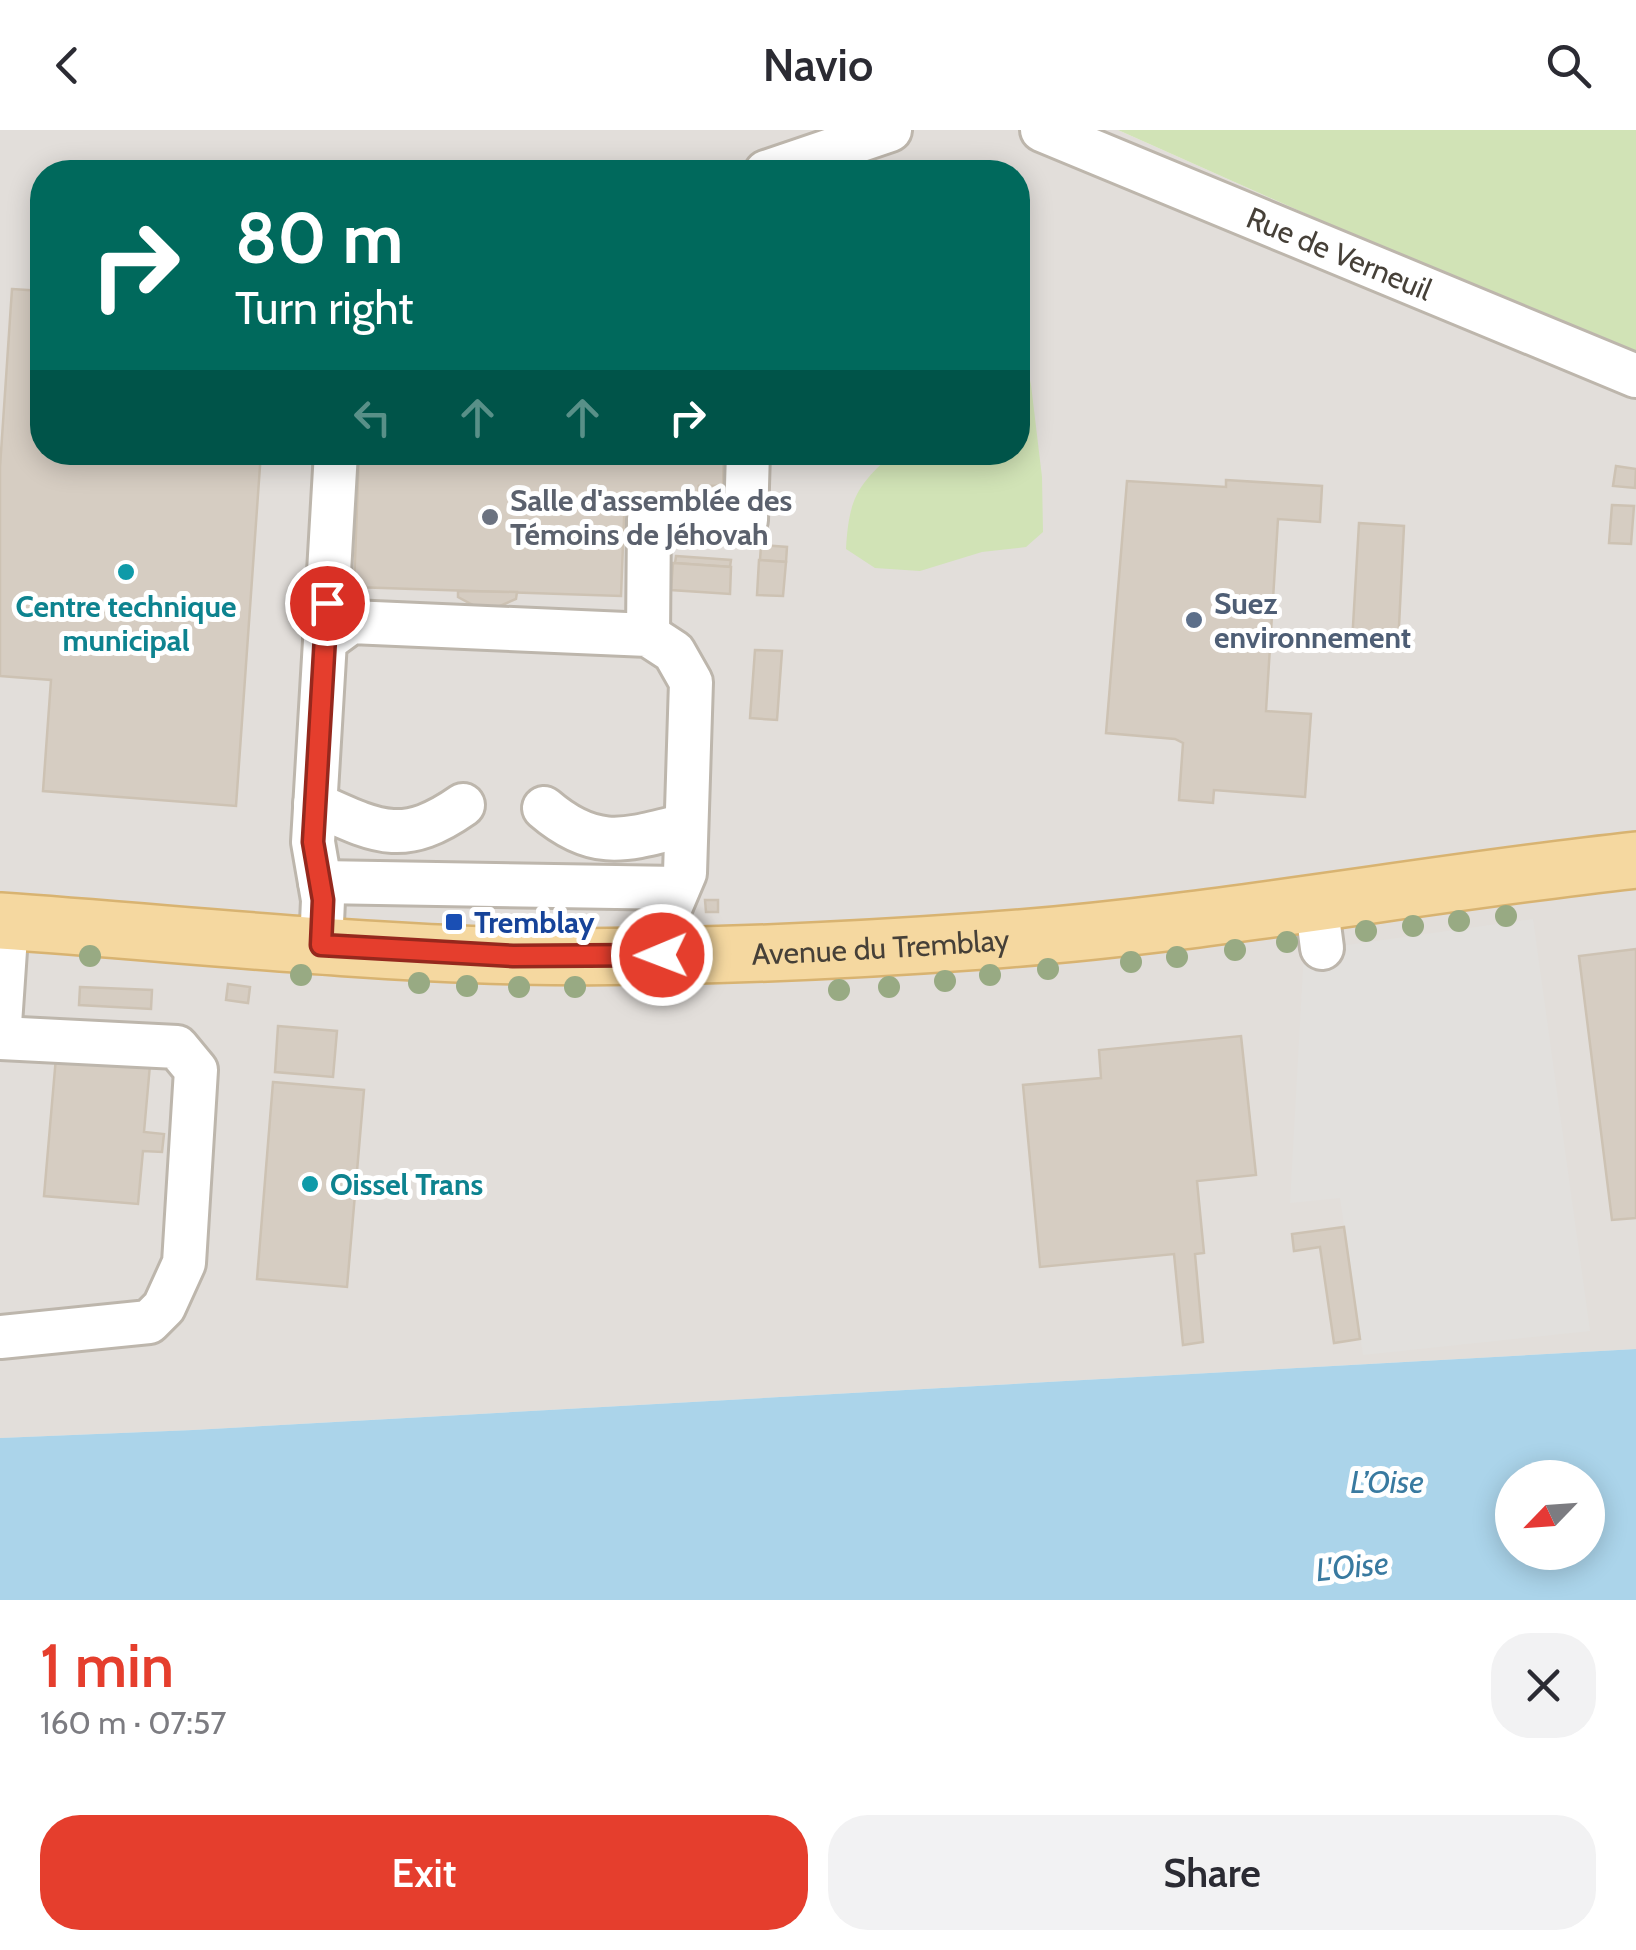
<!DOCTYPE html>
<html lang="en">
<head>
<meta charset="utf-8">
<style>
  :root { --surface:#fff; --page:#f2f2f3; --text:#2b2b33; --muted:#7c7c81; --accent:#e53e2d }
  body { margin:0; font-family:Cabin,sans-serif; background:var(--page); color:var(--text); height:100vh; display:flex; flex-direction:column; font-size:38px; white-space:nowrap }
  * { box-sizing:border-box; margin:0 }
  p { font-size:32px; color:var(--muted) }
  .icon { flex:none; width:55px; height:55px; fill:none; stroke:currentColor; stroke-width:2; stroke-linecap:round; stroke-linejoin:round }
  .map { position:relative; height:1470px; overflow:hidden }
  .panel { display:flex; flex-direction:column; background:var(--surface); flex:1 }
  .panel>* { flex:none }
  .banner { position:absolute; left:30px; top:30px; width:1000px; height:305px; border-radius:40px; box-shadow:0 5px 25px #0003; background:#00695c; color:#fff; overflow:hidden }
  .needle { width:65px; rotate:245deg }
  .tools { position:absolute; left:1495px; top:1330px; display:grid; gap:20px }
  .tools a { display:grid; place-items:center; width:110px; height:110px; border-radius:50%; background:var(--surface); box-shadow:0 5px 25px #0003; font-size:50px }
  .pin { position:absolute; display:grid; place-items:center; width:85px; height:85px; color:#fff; margin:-42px; border:5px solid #fff; border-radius:50%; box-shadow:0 2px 10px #0007 }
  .me { position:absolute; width:110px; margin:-55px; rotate:269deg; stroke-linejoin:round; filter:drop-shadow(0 0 8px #0008) }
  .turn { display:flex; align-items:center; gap:35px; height:210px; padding:0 40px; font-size:45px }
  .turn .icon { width:130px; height:130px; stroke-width:2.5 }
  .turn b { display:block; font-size:70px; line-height:85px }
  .lanes { display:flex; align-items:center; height:95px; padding:0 40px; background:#0003; justify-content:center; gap:50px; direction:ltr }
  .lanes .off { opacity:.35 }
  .round { display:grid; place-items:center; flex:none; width:105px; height:105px; border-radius:40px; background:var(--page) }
  .head { display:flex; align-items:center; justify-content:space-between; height:170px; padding:0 40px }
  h1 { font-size:60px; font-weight:600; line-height:75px; color:var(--accent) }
  .action { display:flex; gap:20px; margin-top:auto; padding:20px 40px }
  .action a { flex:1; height:115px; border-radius:40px; background:var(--accent); color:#fff; font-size:40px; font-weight:600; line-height:115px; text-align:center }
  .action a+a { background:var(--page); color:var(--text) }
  header { display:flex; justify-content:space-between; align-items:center; height:130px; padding:0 40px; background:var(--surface); font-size:45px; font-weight:600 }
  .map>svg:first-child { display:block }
  .industrial { fill:#e2deda; fill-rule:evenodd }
  .green { fill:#d1e3b6 }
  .parking { fill:#e2e0dd }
  .water { fill:#abd4ea; fill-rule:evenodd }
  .building { fill:#d6cdc2; stroke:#cdc2b3; stroke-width:2.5 }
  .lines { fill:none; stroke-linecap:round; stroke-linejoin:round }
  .minor-casing { stroke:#bdb6ac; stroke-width:48 }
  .major-casing { stroke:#d8b371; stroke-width:60 }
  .minor { stroke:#fff; stroke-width:42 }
  .major { stroke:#f5d8a0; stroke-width:55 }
  .tree { fill:#98aa83 }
  .route-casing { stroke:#95281d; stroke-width:25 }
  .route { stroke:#e53e2d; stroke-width:18 }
  .worship-dot { fill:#6b7280; stroke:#fff; stroke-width:4 }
  .culture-dot { fill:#0f9aa8; stroke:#fff; stroke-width:4 }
  .service-dot { fill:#5c6f8a; stroke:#fff; stroke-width:4 }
  .transit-dot { fill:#1a4fb4; stroke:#fff; stroke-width:4 }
  .labels { text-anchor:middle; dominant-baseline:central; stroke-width:10; stroke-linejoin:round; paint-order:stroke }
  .street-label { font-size:30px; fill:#464038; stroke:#fff }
  .worship-label { font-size:30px; font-weight:bold; fill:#5b616d; stroke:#fff; text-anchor:start }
  .service-label { font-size:30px; font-weight:bold; fill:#4e5e75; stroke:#fff; text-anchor:start }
  .culture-label { font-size:30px; font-weight:bold; fill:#0d838f; stroke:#fff }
  .transit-label { font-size:30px; font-weight:bold; fill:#164399; stroke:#fff; text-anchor:start }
  .water-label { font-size:32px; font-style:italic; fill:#397aa0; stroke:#fff }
</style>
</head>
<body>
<header><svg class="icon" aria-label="back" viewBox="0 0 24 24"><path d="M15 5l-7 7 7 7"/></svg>Navio<svg class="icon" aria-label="search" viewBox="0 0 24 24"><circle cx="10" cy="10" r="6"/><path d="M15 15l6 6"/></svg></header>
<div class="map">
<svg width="1636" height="1470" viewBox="0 0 1636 1470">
  <rect width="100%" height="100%" fill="#f3efe9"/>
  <path class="industrial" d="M0,0H1118L1573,203L1636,224V1219L193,1300L0,1308ZM42,42H1018V322H42Z"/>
  <g class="green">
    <polygon points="1118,0 1636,0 1636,224 1573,203"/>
    <path d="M1018,212L1023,219L1031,255L1042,347L1043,402L1026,417L982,422L920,441L875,438L846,419C849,368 857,356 893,323L1018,322Z"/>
  </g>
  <polygon class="parking" points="1533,789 1590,1201 1363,1225 1340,1068 1290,1073 1304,821"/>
  <path class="water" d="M1636,1219V1470H0V1308L193,1300ZM1512,1348H1588V1422H1512Z"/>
  <g class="building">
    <polygon points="12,159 42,161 42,322 261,322 236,676 43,661 51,550 0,546 0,337"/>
    <polygon points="359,322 724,322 723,356 699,356 698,372 649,370 649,364 625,363 621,466 354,457"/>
    <polygon points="1616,336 1636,339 1635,358 1613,356"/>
    <polygon points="1226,350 1322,356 1320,392 1278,389 1266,581 1311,584 1305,667 1214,660 1213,673 1179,670 1183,613 1175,609 1106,603 1127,351 1226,357"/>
    <polygon points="699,356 723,356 722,373 698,372"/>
    <polygon points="1612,375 1634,376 1631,414 1609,413"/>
    <polygon points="1359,393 1404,396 1398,516 1352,513"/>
    <polygon points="761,415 787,417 786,432 760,430"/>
    <polygon points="676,426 731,430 730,437 675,433"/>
    <polygon points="759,430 786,432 783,466 757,465"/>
    <polygon points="673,433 731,437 730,464 671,460"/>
    <polygon points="458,461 517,462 516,469 486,482 458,467"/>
    <polygon points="755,520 782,521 777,590 750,588"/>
    <polygon points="705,770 718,770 718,782 706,782"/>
    <polygon points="1636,819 1636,1088 1612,1090 1579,826"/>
    <polygon points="228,854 250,857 248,873 226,870"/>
    <polygon points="80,857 152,860 151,879 79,875"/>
    <polygon points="278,896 337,901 333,947 275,942"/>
    <polygon points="1241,906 1256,1045 1197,1051 1204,1123 1195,1124 1203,1212 1183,1215 1174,1124 1040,1137 1023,955 1101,948 1099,920"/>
    <polygon points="56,927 150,935 144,1002 164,1004 162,1022 143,1021 138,1074 44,1066"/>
    <polygon points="273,952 364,960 347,1157 257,1149"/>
    <polygon points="1344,1097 1360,1209 1334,1213 1320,1117 1294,1121 1292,1104"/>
  </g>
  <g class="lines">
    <g class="minor-casing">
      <g id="minor">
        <path id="s1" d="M1042,0L1636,246"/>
        <polyline points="766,42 890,0"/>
        <polyline points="648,505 649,389 746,390 748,322"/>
        <polyline points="325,511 336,322"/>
        <path d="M315,674C377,702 403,717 463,675"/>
        <path d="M544,678C595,722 626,710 686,695"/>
        <polyline points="320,752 678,758"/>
        <polyline points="1316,772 1322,818"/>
        <polyline points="321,815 323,770 313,712 325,511 351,492 648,505 674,522 691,552 685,743 668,783 662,825"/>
        <polyline points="0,894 7,791"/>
        <polyline points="0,908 177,917 196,940 184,1133 164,1177 149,1192 0,1207"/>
      </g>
    </g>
    <g class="major-casing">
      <g id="major">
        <path id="s2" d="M0,791C173,803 346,822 519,826C673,829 827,822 981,811C1200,796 1417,754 1636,730"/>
      </g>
    </g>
    <use href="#minor" class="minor"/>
    <use href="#major" class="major"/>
  </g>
  <g class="tree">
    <circle cx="1506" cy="786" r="11"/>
    <circle cx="1459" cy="791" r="11"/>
    <circle cx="1413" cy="796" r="11"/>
    <circle cx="1366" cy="801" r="11"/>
    <circle cx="1287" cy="812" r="11"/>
    <circle cx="1235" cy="820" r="11"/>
    <circle cx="90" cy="826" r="11"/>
    <circle cx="1177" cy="827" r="11"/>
    <circle cx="1131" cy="832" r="11"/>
    <circle cx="1048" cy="839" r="11"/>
    <circle cx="301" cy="845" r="11"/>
    <circle cx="990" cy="845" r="11"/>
    <circle cx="945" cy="851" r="11"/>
    <circle cx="419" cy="853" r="11"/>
    <circle cx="467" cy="856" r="11"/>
    <circle cx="519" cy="857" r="11"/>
    <circle cx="575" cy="857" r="11"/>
    <circle cx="889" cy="857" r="11"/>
    <circle cx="839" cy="860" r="11"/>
  </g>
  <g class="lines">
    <g class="route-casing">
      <polyline id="route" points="327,473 313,712 323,770 321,815 513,826 662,825"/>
    </g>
    <use href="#route" class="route"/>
  </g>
  <circle class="worship-dot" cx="490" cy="387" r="10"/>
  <g class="culture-dot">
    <circle cx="126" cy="442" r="10"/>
    <circle cx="310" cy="1054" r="10"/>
  </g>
  <circle class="service-dot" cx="1194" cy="490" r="10"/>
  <rect class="transit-dot" x="444" y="782" width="20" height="20" rx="5"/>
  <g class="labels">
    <g class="street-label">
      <text stroke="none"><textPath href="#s1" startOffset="322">Rue de Verneuil</textPath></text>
      <text stroke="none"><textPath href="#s2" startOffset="882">Avenue du Tremblay</textPath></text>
    </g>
    <g class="worship-label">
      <text x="510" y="370">Salle d'assemblée des<tspan x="510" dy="34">Témoins de Jéhovah</tspan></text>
    </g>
    <g class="service-label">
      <text x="1214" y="473">Suez<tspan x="1214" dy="34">environnement</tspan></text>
    </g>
    <g class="culture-label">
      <text x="126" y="476">Centre technique<tspan x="126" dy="34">municipal</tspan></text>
      <text x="330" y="1054" text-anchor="start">Oissel Trans</text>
    </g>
    <g class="transit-label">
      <text x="474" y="792">Tremblay</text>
    </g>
    <g class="water-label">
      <text x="1387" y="1351">L’Oise</text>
      <text transform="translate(1352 1436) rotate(-6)">L'Oise</text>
    </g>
  </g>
</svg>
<div class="tools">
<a><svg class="needle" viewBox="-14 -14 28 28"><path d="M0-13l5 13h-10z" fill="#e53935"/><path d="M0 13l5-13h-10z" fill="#7c7c81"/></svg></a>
</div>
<div class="pin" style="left:327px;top:473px;background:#d93025"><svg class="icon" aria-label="arrive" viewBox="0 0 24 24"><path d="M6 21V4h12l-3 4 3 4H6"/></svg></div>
<svg class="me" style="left:662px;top:825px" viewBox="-20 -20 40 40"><circle r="17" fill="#e53e2d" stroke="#fff" stroke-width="3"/><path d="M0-11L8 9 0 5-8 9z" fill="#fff"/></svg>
<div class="banner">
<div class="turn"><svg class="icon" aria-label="right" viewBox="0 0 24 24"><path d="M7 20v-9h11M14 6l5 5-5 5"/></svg><div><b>80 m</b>Turn right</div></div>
<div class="lanes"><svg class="icon off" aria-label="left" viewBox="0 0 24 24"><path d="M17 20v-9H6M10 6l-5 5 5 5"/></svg><svg class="icon off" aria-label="ahead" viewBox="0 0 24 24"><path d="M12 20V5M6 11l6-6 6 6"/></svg><svg class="icon off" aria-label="ahead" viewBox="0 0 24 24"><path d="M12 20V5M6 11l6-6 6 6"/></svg><svg class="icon" aria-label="right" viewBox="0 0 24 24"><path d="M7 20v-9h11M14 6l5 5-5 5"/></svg></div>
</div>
</div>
<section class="panel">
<div class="head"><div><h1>1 min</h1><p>160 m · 07:57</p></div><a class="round"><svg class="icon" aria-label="close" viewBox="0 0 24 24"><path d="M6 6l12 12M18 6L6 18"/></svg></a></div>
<div class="action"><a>Exit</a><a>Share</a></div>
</section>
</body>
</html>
